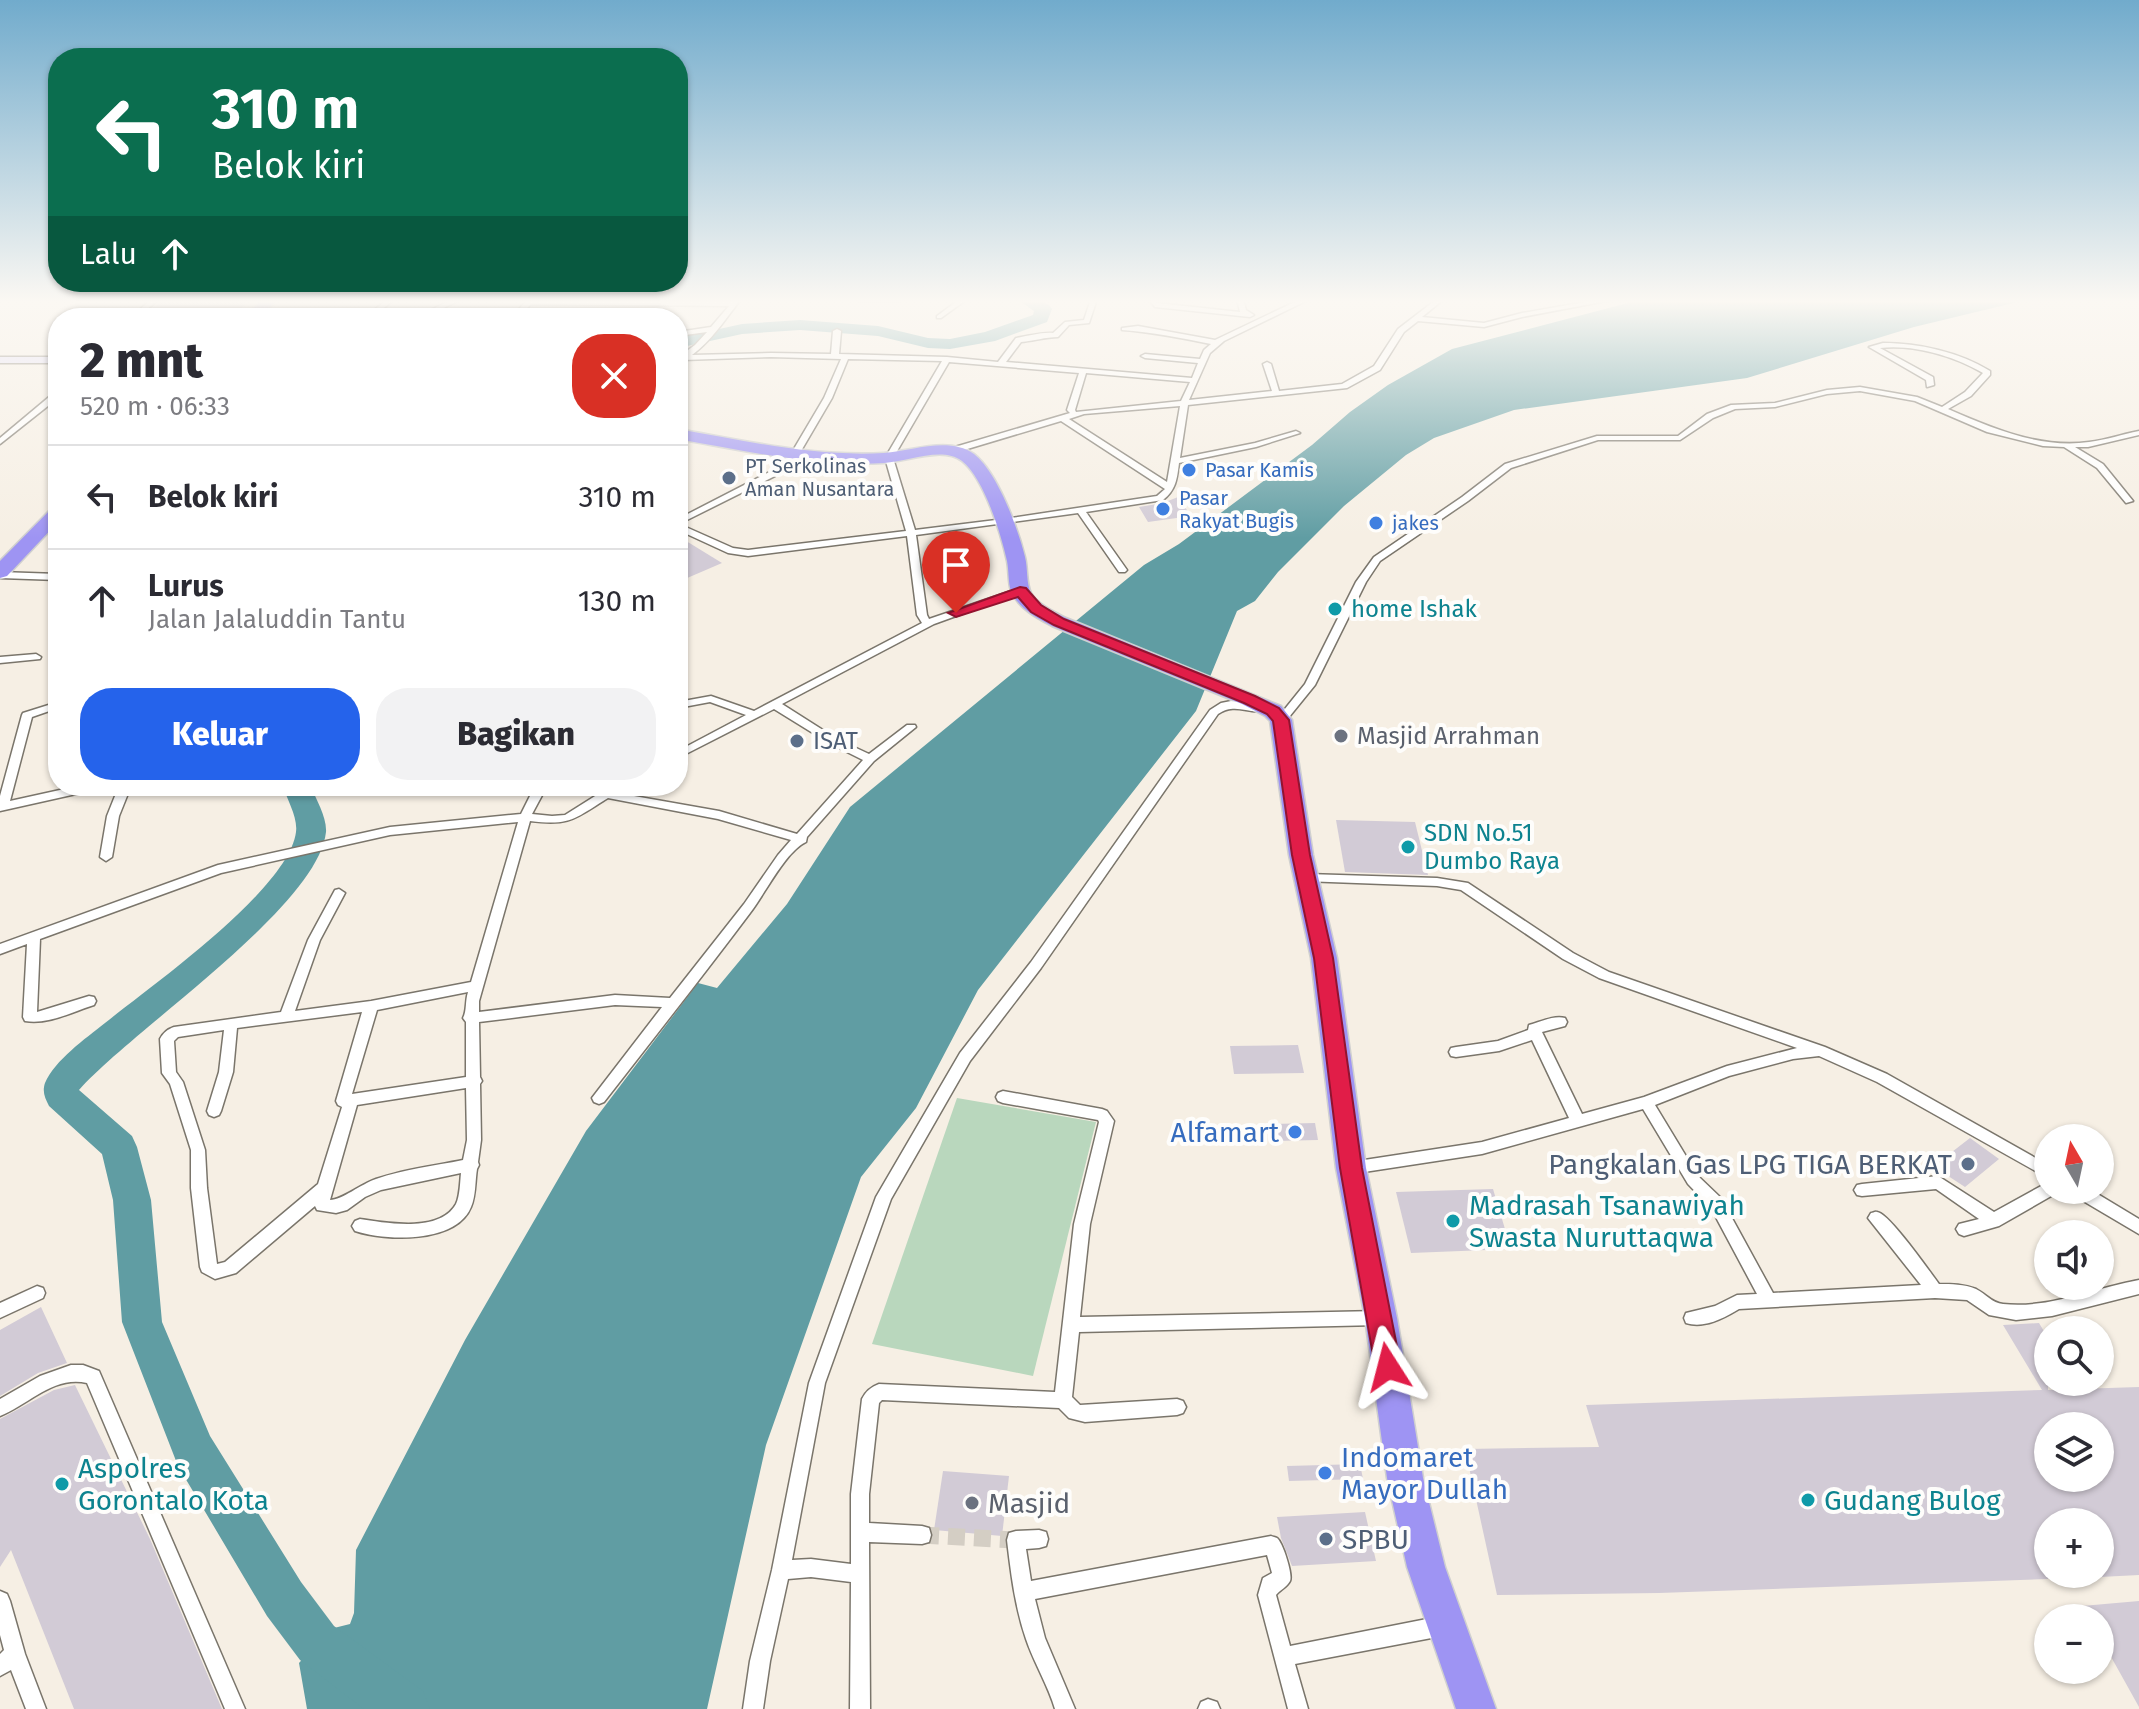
<!DOCTYPE html>
<html lang="id">
<head>
<meta charset="utf-8">
<style>
  :root { --surface:#fff; --page:#f2f2f3; --text:#2b2b33; --muted:#7c7c81; --line:#e1e1e2; --accent:#2563eb }
  body { margin:0; font-family:"Fira Sans",sans-serif; background:var(--page); color:var(--text); height:100vh; display:flex; flex-direction:column; font-size:30px; white-space:nowrap }
  * { box-sizing:border-box; margin:0 }
  p { font-size:26px; color:var(--muted) }
  .icon { flex:none; width:44px; height:44px; fill:none; stroke:currentColor; stroke-width:2; stroke-linecap:round; stroke-linejoin:round }
  .map { position:relative; flex:1; overflow:hidden }
  .panel { position:absolute; left:48px; top:308px; width:640px; height:488px; display:flex; flex-direction:column; background:var(--surface); border-radius:32px; box-shadow:0 2px 6px #0004 }
  .panel>* { flex:none }
  .top-card { position:absolute; left:48px; top:48px; width:640px; height:244px; border-radius:32px; box-shadow:0 2px 6px #0004; background:#0b6e4f; color:#fff; overflow:hidden }
  .needle { width:52px; rotate:351deg }
  .tools { position:absolute; left:2034px; top:1124px; display:grid; gap:16px }
  .tools a { display:grid; place-items:center; width:80px; height:80px; border-radius:50%; background:var(--surface); box-shadow:0 2px 6px #0004; font-size:40px }
  .pin { position:absolute; display:grid; place-items:center; width:68px; height:68px; color:#fff; margin:-82px -34px; border-radius:50% 50% 50% 0; rotate:-45deg; box-shadow:0 0 8px #0007 }
  .pin .icon { rotate:45deg }
  .me { position:absolute; width:88px; margin:-44px; rotate:351deg; stroke-linejoin:round; filter:drop-shadow(0 0 6px #0008) }
  .turn { display:flex; align-items:center; gap:28px; height:168px; padding:0 32px; font-size:36px }
  .turn .icon { width:104px; height:104px; stroke-width:2.5 }
  .turn b { display:block; font-size:56px; line-height:68px }
  .then { display:flex; align-items:center; height:76px; padding:0 32px; background:#0003; gap:16px; font-size:30px }
  .round { display:grid; place-items:center; flex:none; width:84px; height:84px; border-radius:32px; background:var(--page) }
  .head { display:flex; align-items:center; justify-content:space-between; height:136px; padding:0 32px }
  h1 { font-size:48px; font-weight:800; line-height:60px }
  .cta { display:flex; gap:16px; margin-top:auto; padding:16px 32px }
  .cta a { flex:1; height:92px; border-radius:32px; background:var(--accent); color:#fff; font-size:32px; font-weight:800; line-height:92px; text-align:center }
  .cta a+a { background:var(--page); color:var(--text) }
  ul { padding:0; list-style:none }
  li { display:flex; align-items:center; gap:24px; height:104px; padding:0 32px; border-top:2px solid var(--line) }
  li div { flex:1 }
  li b { display:block; font-size:30px }
  li em { font-style:normal }
  .map>svg:first-child { display:block }
  .green { fill:#b9d7bd }
  .water { fill:#609da3 }
  .lines { fill:none; stroke-linecap:round; stroke-linejoin:round }
  .river { fill:#609da3; fill-rule:evenodd }
  .building { fill:#d2cbd6; fill-rule:evenodd }
  .street-tunnel { stroke:#d4cec4; stroke-width:17; stroke-dasharray:17 9; stroke-linecap:butt }
  .street-casing { stroke:#7a756b; stroke-width:3 }
  .secondary-casing { stroke:#7a756b; stroke-width:3 }
  .highway-casing { stroke:#d0d0cf; stroke-width:3 }
  .street { fill:#fff; fill-rule:evenodd }
  .secondary { fill:#e2dffb; fill-rule:evenodd }
  .highway { fill:#9e94f3; fill-rule:evenodd }
  .route { fill:#e11d48; stroke:#92132f; stroke-width:2 }
  .shop-dot { fill:#3f7fe0; stroke:#fefdfb; stroke-width:3 }
  .service-dot { fill:#5c6f8a; stroke:#fefdfb; stroke-width:3 }
  .culture-dot { fill:#0f9aa8; stroke:#fefdfb; stroke-width:3 }
  .worship-dot { fill:#6b7280; stroke:#fefdfb; stroke-width:3 }
  .labels { text-anchor:middle; dominant-baseline:central; stroke-width:8; stroke-linejoin:round; paint-order:stroke }
  .far-service-label { font-size:20px; fill:#4e5e75; stroke:#fefdfb; text-anchor:start }
  .far-shop-label { font-size:20px; fill:#366cbe; stroke:#fefdfb; text-anchor:start }
  .culture-label { font-size:24px; fill:#0d838f; stroke:#fefdfb; text-anchor:start }
  .worship-label { font-size:24px; fill:#5b616d; stroke:#fefdfb; text-anchor:start }
  .service-label { font-size:24px; fill:#4e5e75; stroke:#fefdfb; text-anchor:start }
  .near-shop-label { font-size:28px; fill:#366cbe; stroke:#fefdfb; text-anchor:end }
  .near-service-label { font-size:28px; fill:#4e5e75; stroke:#fefdfb; text-anchor:end }
  .near-culture-label { font-size:28px; fill:#0d838f; stroke:#fefdfb; text-anchor:start }
  .near-worship-label { font-size:28px; fill:#5b616d; stroke:#fefdfb; text-anchor:start }
</style>
</head>
<body>
<div class="map">
<svg width="2139" height="1709" viewBox="0 0 2139 1709">
  <rect width="100%" height="100%" fill="#f6efe4"/>
  <polygon class="green" points="957,1098 1096,1122 1033,1376 872,1344"/>
  <polygon class="water" points="1643,299 2030,299 1914,327 1747,378 1514,410 1434,438 1406,455 1344,506 1278,572 1255,601 1237,611 1196,711 978,990 916,1108 861,1177 766,1445 707,1709 307,1709 299,1663 330,1629 350,1624 354,1613 356,1550 465,1340 586,1131 698,983 717,988 787,904 850,807 1144,565 1179,544 1312,445 1350,412 1388,385 1452,349"/>
  <g class="lines">
    <g class="river">
      <polygon points="1017,299 1038,299 1049,305 1052,309 1047,322 995,341 950,349 928,348 878,336 800,330 742,334 678,348 678,338 742,324 800,320 878,326 928,338 950,339 985,332 1033,315 1034,311"/>
      <path d="M283,786H311C316,800 327,817 326,832C318,907 133,1029 79,1090L132,1136L137,1147L151,1200L162,1322L210,1436L301,1582L334,1626L423,1691L430,1709H364L300,1660L267,1616L178,1466L122,1322L113,1200L102,1154L49,1106C45,1098 42,1092 45,1083C55,1060 85,1039 105,1023C150,987 289,889 296,832C298,817 287,800 283,786Z"/>
    </g>
  </g>
  <g class="building">
    <polygon points="249,300 231,318 142,318 161,301"/>
    <polygon points="1178,497 1191,516 1148,522 1139,507 1163,503"/>
    <polygon points="678,536 722,563 678,582"/>
    <polygon points="1336,820 1415,822 1428,875 1345,872"/>
    <polygon points="1298,1045 1304,1073 1234,1074 1230,1046"/>
    <polygon points="1315,1123 1318,1140 1274,1141 1272,1124"/>
    <polygon points="1970,1138 1999,1159 1965,1187 1939,1170 1944,1165 1939,1162"/>
    <polygon points="1493,1189 1511,1249 1411,1253 1396,1192"/>
    <polygon points="41,1307 67,1363 38,1373 0,1396 0,1330"/>
    <path d="M2039,1323L2048,1338V1390L2139,1387V1575L2100,1577V1522H2048V1579L1659,1593L1497,1595L1465,1449L1599,1447L1586,1405L2042,1390L2003,1325ZM2048,1426H2100V1478H2048Z"/>
    <polygon points="75,1385 150,1539 222,1709 74,1709 11,1550 0,1567 0,1419 54,1390"/>
    <polygon points="1360,1464 1363,1479 1289,1481 1287,1466"/>
    <polygon points="943,1471 1009,1476 1002,1536 934,1530"/>
    <polygon points="1365,1512 1376,1561 1292,1566 1281,1538 1277,1517"/>
    <polygon points="2139,1601 2139,1707 2100,1637 2100,1618 2089,1618 2082,1606"/>
  </g>
  <g class="lines">
    <polyline class="street-tunnel" points="922,1535 1016,1540"/>
    <g class="street-casing">
      <g id="street">
        <polygon points="152,299 159,299 137,318 130,318"/>
        <polygon points="388,299 395,299 371,318 364,318"/>
        <polygon points="453,299 462,299 423,318 414,318"/>
        <path d="M528,299L738,301V303C724,321 711,341 692,355L771,353L831,354L833,331L837,329L841,331L839,354L947,357L998,362L1016,338C1029,336 1041,332 1053,333L1065,322L1084,320L1091,299H1097L1089,323L1069,325L1058,337C1045,337 1034,341 1021,342L1006,362L1192,378L1198,363L1145,358L1141,356L1145,354L1200,359L1204,350L1211,344C1181,338 1152,332 1122,330V328L1138,326L1215,340L1301,299H1310L1224,341L1210,353L1189,400L1272,391L1263,364L1267,362L1271,364L1279,391L1342,384L1374,366L1398,329L1437,299H1444L1422,317L1484,323L1522,313L1602,299H1617L1522,317L1484,327L1418,321L1404,332L1380,370L1347,388L1188,405L1180,458L1255,443L1296,431L1300,433L1256,447L1179,463C1177,479 1176,490 1163,500L1086,512L1127,570L1125,572H1119L1078,513L916,535L927,615L929,619L1017,589L1020,588L1025,591L934,624L782,704L837,739L869,754L907,725H915L916,727L874,761L807,837L806,842C785,852 765,894 750,913C702,977 653,1039 604,1102L599,1104L594,1102L592,1098L662,1007L615,1005L479,1022L480,1077L482,1081L480,1084L481,1140L478,1162L479,1165L477,1169C475,1181 476,1196 471,1207C456,1244 385,1241 355,1231L352,1226L355,1221L360,1219C386,1223 440,1233 456,1204C460,1196 460,1182 461,1173L381,1190L365,1197L347,1210L336,1213L317,1210L315,1206L236,1273L215,1279L202,1272L200,1267L191,1188V1150L170,1084L162,1073L160,1039C163,1033 168,1029 174,1027L281,1012L308,940L335,890L339,889L345,893L320,940L295,1011L371,1001L471,982L518,822L390,835L221,873L40,939L37,1012L89,996L94,997L96,1001L94,1005C72,1012 48,1025 25,1021L23,1017L27,944L0,954V944L218,865L390,827L521,814L535,786H547L532,814L552,816L565,815L611,786H625L617,793L719,811L797,834L863,760L829,743L774,709L678,758V751L746,715L710,702L678,708V702L711,696L754,711L922,623L917,615L907,536L748,556L728,553L678,530V519L785,464L824,398L841,359L771,357L683,360H680V356L695,345L707,332L678,336V332L711,327L729,306L531,304L518,318H511ZM848,359L942,361L885,458L906,531L748,550L733,548L679,524L791,468L832,398ZM949,362L1079,373L1067,410L1070,413L948,449V453H954L1061,421L1165,489L1157,496L1004,519L915,530L893,458ZM1086,373L1190,382L1181,401L1076,412L1075,410ZM1180,406L1167,482L1069,419L1084,414ZM608,798L718,819L791,840L778,855L744,904L670,998L615,995L479,1012V1001L530,821C571,826 574,819 608,798ZM468,992C465,1001 467,1011 463,1018L466,1022V1077L352,1094L377,1010ZM362,1012L336,1101L338,1105L342,1107L318,1184L225,1262L217,1264L207,1188L205,1150L183,1082L176,1072L174,1041L178,1037L224,1030L219,1072L207,1111L209,1115L214,1117L219,1115L221,1111L233,1072L237,1028ZM466,1088L467,1140L463,1160C434,1166 404,1169 376,1179C361,1184 342,1200 330,1200L357,1105Z"/>
        <polygon points="858,299 903,299 900,301 861,301"/>
        <polygon points="960,299 966,300 941,318 937,318 937,316"/>
        <polygon points="1148,299 1154,299 1157,303 1240,312 1237,299 1243,299 1246,310 1254,315 1250,317 1155,307"/>
        <path d="M1883,343C1919,343 1959,352 1990,371V375L1971,396L1948,409C1992,428 2040,449 2089,442C2106,440 2123,434 2139,431V435L2088,447H2075L2103,464L2133,501L2126,503L2097,468L2064,447L2043,446L1987,432L1915,401L1860,391L1827,394L1775,407L1735,409L1713,418L1680,440H1598L1511,468L1468,501L1380,561L1366,582L1315,685L1285,722L1281,723L1276,720L1305,684L1356,582L1374,557L1462,497L1505,464L1597,436H1678L1707,414L1731,405L1775,403L1827,390L1860,387L1917,397L1942,407L1965,392L1983,373C1954,356 1913,344 1880,348L1933,377L1934,385L1927,387L1926,380L1869,347Z"/>
        <polygon points="55,392 58,392 58,398 0,444 0,438"/>
        <polygon points="0,572 58,574 58,580 0,578"/>
        <polygon points="36,654 41,657 40,659 0,663 0,657"/>
        <path d="M1231,701L1262,706L1267,709C1251,717 1237,701 1218,714L1041,968L970,1061L891,1199L825,1383L792,1560L811,1559L851,1564V1494L862,1399C866,1391 871,1387 879,1384L1055,1392L1074,1224L1099,1122L1098,1120L1003,1103L998,1101L996,1097L998,1093L1003,1091L1102,1109L1107,1111L1114,1121L1090,1224L1080,1317L1379,1311L1385,1313L1387,1318L1385,1323L1379,1325L1079,1332L1072,1397L1080,1405L1177,1399L1183,1401L1186,1407L1183,1413L1177,1415L1085,1422L1069,1418L1059,1408L882,1400L879,1403L869,1494V1523L922,1526L929,1528L931,1535L929,1542L922,1544L869,1542L870,1709H850L851,1582L811,1577L788,1579L770,1661L763,1709H743L750,1661L772,1570L809,1383L876,1197L960,1053L1031,962L1210,710L1221,703Z"/>
        <polygon points="58,702 58,708 32,717 10,801 78,786 100,786 94,790 0,811 0,796 22,715 23,713"/>
        <polygon points="119,786 131,786 119,816 112,857 106,861 100,857 107,816"/>
        <polygon points="202,786 214,786 211,793 207,794 201,790"/>
        <path d="M1307,874L1437,878L1468,883L1573,953L1609,972L1825,1047L1887,1074L2048,1165V1178L1877,1082L1819,1056L1793,1059L1729,1076L1655,1105L1698,1176L1721,1198L1773,1293L1921,1285L1868,1218L1871,1213C1873,1213 1875,1211 1877,1212C1888,1212 1930,1272 1939,1284C1952,1284 1964,1284 1976,1289C1986,1294 1992,1303 2003,1304C2050,1309 2094,1288 2139,1280V1294L2052,1316L2016,1320L1989,1315L1967,1300L1935,1298L1739,1309C1724,1318 1704,1329 1686,1323L1684,1318L1686,1313L1715,1306L1737,1295L1757,1294L1711,1208L1688,1184L1643,1109L1482,1154L1351,1174L1346,1172L1344,1168L1346,1164L1351,1162L1482,1142L1569,1118L1532,1040L1499,1051L1456,1057L1451,1056L1449,1052L1451,1048L1456,1047L1498,1041L1528,1030L1529,1025C1540,1022 1554,1015 1565,1018L1567,1022L1565,1026L1542,1032L1582,1114L1644,1097L1727,1066L1797,1048L1599,978L1563,959L1461,890L1437,886L1303,881L1301,878Z"/>
        <polygon points="1938,1176 1994,1212 2043,1185 2048,1184 2048,1190 2056,1190 2053,1195 1999,1226 1964,1236 1959,1234 1956,1229 1959,1224 1979,1219 1936,1189 1862,1196 1857,1195 1854,1190 1857,1185 1862,1184"/>
        <polygon points="2070,1190 2091,1190 2139,1219 2139,1234 2073,1195"/>
        <polygon points="37,1286 43,1288 45,1293 43,1298 0,1318 0,1303"/>
        <path d="M71,1365H83L99,1371L245,1709H225L87,1383C54,1375 28,1405 0,1416V1399L40,1376Z"/>
        <path d="M1039,1530L1046,1532L1048,1539L1046,1546L1039,1548L1026,1549L1031,1581L1271,1536C1273,1537 1275,1537 1277,1538C1283,1543 1293,1575 1290,1581C1287,1587 1280,1590 1276,1595L1290,1646L1442,1616L1449,1619L1452,1626L1449,1633L1442,1636L1295,1664L1308,1709H1288L1258,1595L1263,1578L1272,1573L1267,1555L1035,1599L1045,1638L1075,1709H1055C1048,1685 1034,1663 1026,1639C1015,1607 1011,1574 1007,1540L1009,1533L1016,1531Z"/>
        <polygon points="0,1591 7,1594 10,1601 25,1654 46,1709 26,1709 11,1670 0,1676 0,1654 4,1650 0,1635"/>
        <polygon points="1208,1699 1217,1702 1220,1709 1198,1709 1201,1702"/>
      </g>
    </g>
    <g class="secondary-casing">
      <rect id="secondary" x="0" y="357" width="58" height="6"/>
    </g>
    <g class="highway-casing">
      <g id="highway">
        <polygon points="263,299 278,299 259,318 244,318"/>
        <path d="M678,429C746,441 815,457 884,453C912,451 949,436 974,454C998,473 1018,529 1025,557C1028,569 1026,583 1031,593C1038,605 1054,612 1066,618L1281,706L1292,720L1313,855L1337,958L1366,1168L1397,1318L1423,1478L1445,1567L1496,1709H1456L1407,1567L1387,1478L1365,1318L1336,1168L1311,958L1289,855L1270,721L1265,716L1242,704L1052,626C1037,618 1018,608 1011,591C1008,582 1009,571 1007,561C1001,534 984,478 962,461C942,446 907,462 884,463C815,467 746,451 678,439Z"/>
        <polygon points="58,507 58,522 7,576 0,578 0,561 52,508"/>
      </g>
    </g>
    <use href="#street" class="street"/>
    <use href="#secondary" class="secondary"/>
    <use href="#highway" class="highway"/>
  </g>
  <linearGradient id="sky" x2="0" y2="1"><stop stop-color="#71abcc"/><stop offset="0.56" stop-color="#fbf8f3"/><stop offset="1" stop-color="#fbf8f3" stop-opacity="0"/></linearGradient>
  <rect width="2139" height="538" fill="url(#sky)"/>
  <polygon class="route" points="1020,587 1026,588 1041,605 1064,619 1255,696 1279,708 1289,720 1310,855 1333,958 1362,1168 1401,1367 1397,1376 1388,1379 1379,1376 1375,1367 1340,1168 1314,958 1292,855 1273,721 1267,714 1244,703 1054,625 1031,612 1018,597 956,617 948,613"/>
  <g class="shop-dot">
    <circle cx="1189" cy="470" r="8"/>
    <circle cx="1163" cy="509" r="8"/>
    <circle cx="1376" cy="523" r="8"/>
    <circle cx="1295" cy="1132" r="8"/>
    <circle cx="1325" cy="1473" r="8"/>
  </g>
  <g class="service-dot">
    <circle cx="729" cy="478" r="8"/>
    <circle cx="797" cy="741" r="8"/>
    <circle cx="1968" cy="1164" r="8"/>
    <circle cx="1326" cy="1539" r="8"/>
  </g>
  <g class="culture-dot">
    <circle cx="1335" cy="609" r="8"/>
    <circle cx="1408" cy="847" r="8"/>
    <circle cx="1453" cy="1221" r="8"/>
    <circle cx="62" cy="1484" r="8"/>
    <circle cx="1808" cy="1500" r="8"/>
  </g>
  <g class="worship-dot">
    <circle cx="1341" cy="736" r="8"/>
    <circle cx="972" cy="1503" r="8"/>
  </g>
  <g class="labels">
    <g class="far-service-label">
      <text x="745" y="466">PT Serkolinas<tspan x="745" dy="23">Aman Nusantara</tspan></text>
    </g>
    <g class="far-shop-label">
      <text x="1205" y="470">Pasar Kamis</text>
      <text x="1179" y="498">Pasar<tspan x="1179" dy="23">Rakyat Bugis</tspan></text>
      <text x="1392" y="523">jakes</text>
    </g>
    <g class="culture-label">
      <text x="1351" y="609">home Ishak</text>
      <text x="1424" y="833">SDN No.51<tspan x="1424" dy="28">Dumbo Raya</tspan></text>
    </g>
    <g class="worship-label">
      <text x="1357" y="736">Masjid Arrahman</text>
    </g>
    <g class="service-label">
      <text x="813" y="741">ISAT</text>
    </g>
    <g class="near-shop-label">
      <text x="1279" y="1132">Alfamart</text>
      <text x="1341" y="1457" text-anchor="start">Indomaret<tspan x="1341" dy="32">Mayor Dullah</tspan></text>
    </g>
    <g class="near-service-label">
      <text x="1952" y="1164">Pangkalan Gas LPG TIGA BERKAT</text>
      <text x="1342" y="1539" text-anchor="start">SPBU</text>
    </g>
    <g class="near-culture-label">
      <text x="1469" y="1205">Madrasah Tsanawiyah<tspan x="1469" dy="32">Swasta Nuruttaqwa</tspan></text>
      <text x="78" y="1468">Aspolres<tspan x="78" dy="32">Gorontalo Kota</tspan></text>
      <text x="1824" y="1500">Gudang Bulog</text>
    </g>
    <g class="near-worship-label">
      <text x="988" y="1503">Masjid</text>
    </g>
  </g>
</svg>
<div class="tools">
<a><svg class="needle" viewBox="-14 -14 28 28"><path d="M0-13l5 13h-10z" fill="#e53935"/><path d="M0 13l5-13h-10z" fill="#7c7c81"/></svg></a>
<a><svg class="icon" aria-label="sound" viewBox="0 0 24 24"><path d="M4 9h4l5-4v14l-5-4H4zM17 9q2 3 0 6"/></svg></a>
<a><svg class="icon" aria-label="search" viewBox="0 0 24 24"><circle cx="10" cy="10" r="6"/><path d="M15 15l6 6"/></svg></a>
<a><svg class="icon" aria-label="layers" viewBox="0 0 24 24"><path d="M12 4l9 5-9 5-9-5zM3 14l9 5 9-5"/></svg></a>
<a>+</a>
<a>−</a>
</div>
<div class="pin" style="left:956px;top:613px;background:#d93025"><svg class="icon" aria-label="arrive" viewBox="0 0 24 24"><path d="M6 21V4h12l-3 4 3 4H6"/></svg></div>
<svg class="me" style="left:1388px;top:1367px" viewBox="-20 -20 40 40"><path d="M0-17L14 15 0 8-14 15z" fill="#e11d48" stroke="#fff" stroke-width="4"/></svg>
<div class="top-card">
<div class="turn"><svg class="icon" aria-label="left" viewBox="0 0 24 24"><path d="M17 20v-9H6M10 6l-5 5 5 5"/></svg><div><b>310 m</b>Belok kiri</div></div>
<div class="then">Lalu<svg class="icon" aria-label="ahead" viewBox="0 0 24 24"><path d="M12 20V5M6 11l6-6 6 6"/></svg></div>
</div>
<section class="panel">
<div class="head"><div><h1>2 mnt</h1><p>520 m · 06:33</p></div><a class="round" style="background:#d93025;color:#fff"><svg class="icon" aria-label="close" viewBox="0 0 24 24"><path d="M6 6l12 12M18 6L6 18"/></svg></a></div>
<ul>
<li><svg class="icon" aria-label="left" viewBox="0 0 24 24"><path d="M17 20v-9H6M10 6l-5 5 5 5"/></svg><div><b>Belok kiri</b></div><em>310 m</em></li>
<li><svg class="icon" aria-label="ahead" viewBox="0 0 24 24"><path d="M12 20V5M6 11l6-6 6 6"/></svg><div><b>Lurus</b><p>Jalan Jalaluddin Tantu</p></div><em>130 m</em></li>
</ul>
<div class="cta"><a>Keluar</a><a>Bagikan</a></div>
</section>
</div>
</body>
</html>
